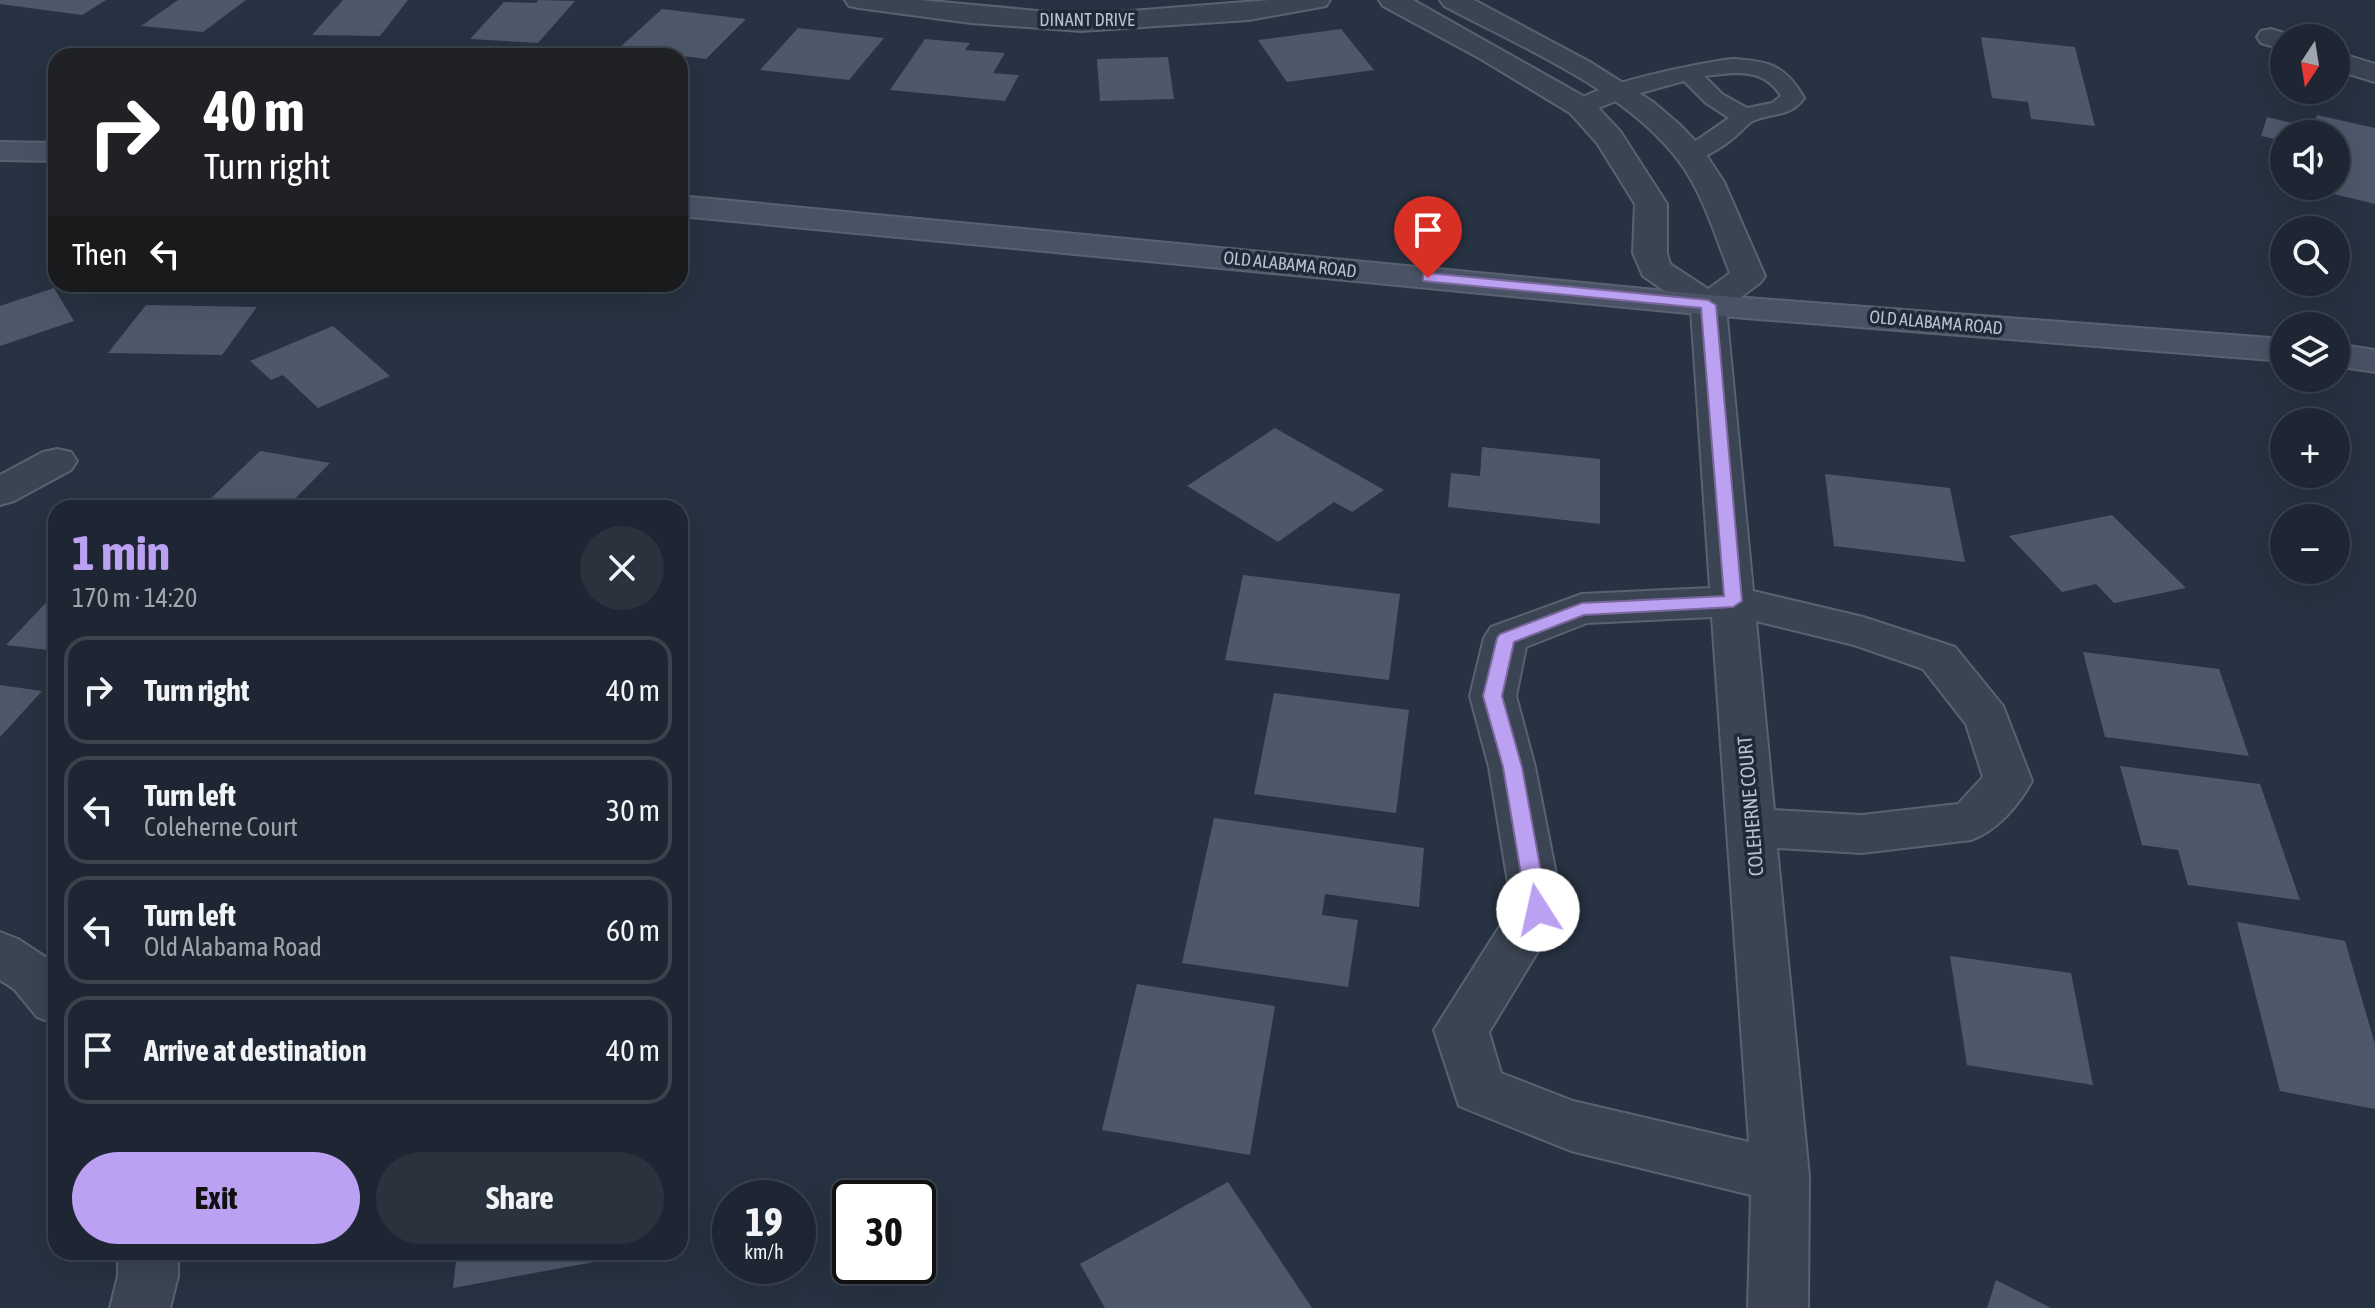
<!DOCTYPE html>
<html lang="en">
<head>
<meta charset="utf-8">
<style>
  :root { --surface:#1d2632; --page:#2a323e; --text:#f1f3f6; --muted:#a0a5ac; --line:#3b434d; --accent:#bca0f2 }
  body { margin:0; font-family:"Asap Condensed",sans-serif; background:var(--page); color:var(--text); height:100vh; display:flex; flex-direction:column; font-size:30px; white-space:nowrap }
  * { box-sizing:border-box; margin:0 }
  p { font-size:26px; color:var(--muted) }
  .icon { flex:none; width:44px; height:44px; fill:none; stroke:currentColor; stroke-width:2; stroke-linecap:round; stroke-linejoin:round }
  .map { position:relative; flex:1; overflow:hidden }
  .panel { position:absolute; left:48px; top:500px; width:640px; height:760px; display:flex; flex-direction:column; background:var(--surface); border-radius:24px; box-shadow:0 8px 32px #0002,0 0 0 2px var(--line) }
  .panel>* { flex:none }
  .top-card { position:absolute; left:48px; top:48px; width:640px; height:244px; border-radius:24px; box-shadow:0 8px 32px #0002,0 0 0 2px var(--line); background:#202124; color:#fff; overflow:hidden }
  .needle { width:52px; rotate:192deg }
  .controls { position:absolute; left:2270px; top:24px; display:grid; gap:16px }
  .controls a { display:grid; place-items:center; width:80px; height:80px; border-radius:50%; background:var(--surface); box-shadow:0 8px 32px #0002,0 0 0 2px var(--line); font-size:40px }
  .speed { position:absolute; left:712px; top:1180px; display:flex; gap:16px; font-size:40px; font-weight:700; text-align:center }
  .speed>* { display:grid; place-content:center; width:104px; height:104px; border-radius:50%; background:var(--surface); box-shadow:0 8px 32px #0002,0 0 0 2px var(--line); line-height:1 }
  .speed small { font-size:20px; font-weight:400 }
  .speed .limit { border:4px solid #111; border-radius:12px; background:#fff; color:#111 }
  .pin { position:absolute; display:grid; place-items:center; width:68px; height:68px; color:#fff; margin:-82px -34px; border-radius:50% 50% 50% 0; rotate:-45deg; box-shadow:0 0 8px #0007 }
  .pin .icon { rotate:45deg }
  .me { position:absolute; width:88px; margin:-44px; rotate:350deg; stroke-linejoin:round; filter:drop-shadow(0 0 6px #0008) }
  .turn { display:flex; align-items:center; gap:28px; height:168px; padding:0 24px; font-size:36px }
  .turn .icon { width:104px; height:104px; stroke-width:2.5 }
  .turn b { display:block; font-size:56px; line-height:68px }
  .then { display:flex; align-items:center; height:76px; padding:0 24px; background:#0003; gap:16px; font-size:30px }
  .round { display:grid; place-items:center; flex:none; width:84px; height:84px; border-radius:42px; background:var(--page) }
  .summary { display:flex; align-items:center; justify-content:space-between; height:136px; padding:0 24px }
  h1 { font-size:48px; font-weight:700; line-height:60px; color:var(--accent) }
  .button { display:flex; gap:16px; margin-top:auto; padding:16px 24px }
  .button a { flex:1; height:92px; border-radius:48px; background:var(--accent); color:#111; font-size:32px; font-weight:700; line-height:92px; text-align:center }
  .button a+a { background:var(--page); color:var(--text) }
  ul { padding:0; list-style:none }
  li { display:flex; align-items:center; gap:24px; height:108px; margin:0 16px 12px; padding:0 8px; border:4px solid var(--line); border-radius:24px }
  li div { flex:1 }
  li b { display:block; font-size:30px }
  li em { font-style:normal }
  .map>svg:first-child { display:block }
  .building { fill:#4d596b }
  .lines { fill:none; stroke-linecap:round; stroke-linejoin:round }
  .service-casing { stroke:#59626f; stroke-width:4 }
  .minor-casing { stroke:#59626f; stroke-width:4 }
  .secondary-casing { stroke:#59626f; stroke-width:4 }
  .service { fill:#3b4452; fill-rule:evenodd }
  .minor { fill:#3b4452; fill-rule:evenodd }
  .secondary { fill:#495365; fill-rule:evenodd }
  .route { fill:#bca0f2; stroke:#7a689d; stroke-width:2 }
  .labels { text-anchor:middle; dominant-baseline:central; stroke-width:7; stroke-linejoin:round; paint-order:stroke }
  .far-street-label { font-size:18px; fill:#b8c0cc; stroke:#202937 }
  .street-label { font-size:20px; fill:#b8c0cc; stroke:#202937 }
</style>
</head>
<body>
<div class="map">
<svg width="2375" height="1308" viewBox="0 0 2375 1308">
  <rect width="100%" height="100%" fill="#273242"/>
  <g class="building">
    <polygon points="0,0 106,0 82,15 0,4"/>
    <polygon points="178,0 246,0 203,32 141,26"/>
    <polygon points="343,0 408,0 380,36 312,35"/>
    <polygon points="538,0 575,1 538,43 470,39 504,2 536,3"/>
    <polygon points="662,9 746,19 706,59 619,48"/>
    <polygon points="798,28 884,38 849,80 760,70"/>
    <polygon points="1341,29 1374,70 1287,82 1258,40"/>
    <polygon points="1981,37 2075,47 2095,126 2031,119 2028,102 1992,98"/>
    <polygon points="925,39 970,43 965,50 1005,53 993,73 1019,75 1005,101 890,90"/>
    <polygon points="1168,57 1174,99 1100,101 1097,59"/>
    <polygon points="2317,115 2375,128 2375,204 2317,190 2318,186 2336,186 2336,134 2284,134 2284,141 2261,136 2267,117 2314,128"/>
    <polygon points="54,288 74,321 0,346 0,306"/>
    <polygon points="146,305 257,307 222,355 108,353"/>
    <polygon points="333,326 390,376 318,408 283,375 271,380 250,361"/>
    <polygon points="1275,428 1384,490 1352,512 1334,502 1278,542 1187,486"/>
    <polygon points="1482,447 1600,459 1600,524 1448,507 1451,473 1480,476"/>
    <polygon points="260,451 330,463 286,508 201,508"/>
    <polygon points="1825,474 1950,488 1965,562 1834,546"/>
    <polygon points="2112,515 2186,588 2114,603 2096,584 2062,592 2009,536"/>
    <polygon points="1243,575 1400,594 1389,680 1225,660"/>
    <polygon points="56,592 56,651 6,645"/>
    <polygon points="2083,652 2219,669 2249,756 2105,737"/>
    <polygon points="0,685 42,691 0,737"/>
    <polygon points="1274,693 1409,710 1396,813 1254,794"/>
    <polygon points="2120,766 2260,784 2300,900 2188,885 2178,850 2142,845"/>
    <polygon points="1214,818 1424,848 1419,907 1325,894 1322,915 1358,920 1348,987 1182,963"/>
    <polygon points="2237,922 2345,941 2375,1044 2375,1109 2280,1091"/>
    <polygon points="1950,956 2071,973 2093,1085 1967,1065"/>
    <polygon points="1137,984 1275,1006 1250,1155 1102,1130"/>
    <polygon points="1228,1182 1312,1308 1105,1308 1080,1264"/>
    <polygon points="457,1252 632,1252 632,1255 453,1288"/>
    <polygon points="1996,1280 2051,1308 1987,1308"/>
  </g>
  <g class="lines">
    <g class="service-casing">
      <path id="service" d="M1733,59C1770,61 1786,66 1804,98C1790,118 1772,112 1753,121C1747,124 1743,130 1738,134C1725,146 1699,164 1681,159L1677,154L1729,118L1706,103L1684,81L1626,97L1589,112H1573L1569,107C1586,85 1703,62 1733,59ZM1733,73C1755,73 1769,77 1781,96L1772,103L1747,108L1722,94L1704,76Z"/>
    </g>
    <g class="minor-casing">
      <g id="minor">
        <polygon points="845,0 920,0 1081,15 1270,0 1330,0 1326,6 1249,20 1081,31 971,23 859,8 849,6"/>
        <path d="M1379,0H1413L1592,101L1620,131L1667,204V253L1670,264L1708,289L1730,273C1715,236 1703,193 1679,161C1626,90 1521,47 1444,6L1440,0H1474L1590,62L1653,102L1679,124L1701,147L1724,182L1765,276L1760,283L1726,308L1753,591L1863,617L1955,647L2003,706L2032,781C2019,805 1997,831 1971,840L1862,853L1777,848L1809,1176L1808,1308H1748L1751,1195L1571,1151L1459,1106L1434,1030L1512,907L1489,767L1470,696L1484,638L1491,627L1582,594L1710,588L1691,309L1643,276L1633,253L1635,204L1597,143L1570,113L1481,59L1383,6ZM1712,617L1749,1142L1573,1101L1501,1073L1489,1032L1563,910L1535,767L1516,696L1526,647L1587,623ZM1756,621L1854,645L1923,669L1966,724L1983,777L1958,804L1862,815L1774,810Z"/>
        <polygon points="2271,29 2294,36 2295,38 2284,38 2284,50 2261,43 2257,37 2261,31"/>
        <polygon points="2336,52 2375,64 2375,82 2336,70"/>
        <polygon points="57,449 71,452 77,461 71,470 14,501 0,505 0,475 43,452"/>
        <polygon points="0,932 18,939 56,964 56,1024 37,1017 14,989 0,980"/>
        <polygon points="118,1252 178,1252 178,1276 170,1308 110,1308 118,1276"/>
      </g>
    </g>
    <g class="secondary-casing">
      <g id="secondary">
        <polygon points="0,142 56,143 56,161 0,160"/>
        <polygon points="680,196 1708,295 2284,339 2284,361 1708,315 680,216"/>
        <polygon points="2336,344 2375,350 2375,372 2336,366"/>
      </g>
    </g>
    <use href="#service" class="service"/>
    <use href="#minor" class="minor"/>
    <use href="#secondary" class="secondary"/>
  </g>
  <polygon class="route" points="1428,273 1708,300 1716,305 1742,601 1733,607 1584,615 1514,642 1502,696 1522,767 1548,910 1545,916 1538,919 1530,916 1527,910 1503,767 1483,696 1497,638 1500,634 1582,603 1724,596 1701,308 1423,281 1423,275"/>
  <g class="labels">
    <g class="far-street-label">
      <text x="1087" y="19">DINANT DRIVE</text>
      <text transform="translate(1290 264) rotate(6)">OLD ALABAMA ROAD</text>
      <text transform="translate(1936 322) rotate(5)">OLD ALABAMA ROAD</text>
    </g>
    <g class="street-label">
      <text transform="translate(1750 806) rotate(-95)">COLEHERNE COURT</text>
    </g>
  </g>
</svg>
<div class="controls">
<a><svg class="needle" viewBox="-14 -14 28 28"><path d="M0-13l5 13h-10z" fill="#e53935"/><path d="M0 13l5-13h-10z" fill="#a0a5ac"/></svg></a>
<a><svg class="icon" aria-label="sound" viewBox="0 0 24 24"><path d="M4 9h4l5-4v14l-5-4H4zM17 9q2 3 0 6"/></svg></a>
<a><svg class="icon" aria-label="search" viewBox="0 0 24 24"><circle cx="10" cy="10" r="6"/><path d="M15 15l6 6"/></svg></a>
<a><svg class="icon" aria-label="layers" viewBox="0 0 24 24"><path d="M12 4l9 5-9 5-9-5zM3 14l9 5 9-5"/></svg></a>
<a>+</a>
<a>−</a>
</div>
<div class="speed"><div>19<small>km/h</small></div><div class="limit">30</div></div>
<div class="pin" style="left:1428px;top:278px;background:#d93025"><svg class="icon" aria-label="arrive" viewBox="0 0 24 24"><path d="M6 21V4h12l-3 4 3 4H6"/></svg></div>
<svg class="me" style="left:1538px;top:910px" viewBox="-20 -20 40 40"><circle r="19" fill="#fff"/><path d="M0-13L10 11 0 6-10 11z" fill="#bca0f2"/></svg>
<div class="top-card">
<div class="turn"><svg class="icon" aria-label="right" viewBox="0 0 24 24"><path d="M7 20v-9h11M14 6l5 5-5 5"/></svg><div><b>40 m</b>Turn right</div></div>
<div class="then">Then<svg class="icon" aria-label="left" viewBox="0 0 24 24"><path d="M17 20v-9H6M10 6l-5 5 5 5"/></svg></div>
</div>
<section class="panel">
<div class="summary"><div><h1>1 min</h1><p>170 m · 14:20</p></div><a class="round"><svg class="icon" aria-label="close" viewBox="0 0 24 24"><path d="M6 6l12 12M18 6L6 18"/></svg></a></div>
<ul>
<li><svg class="icon" aria-label="right" viewBox="0 0 24 24"><path d="M7 20v-9h11M14 6l5 5-5 5"/></svg><div><b>Turn right</b></div><em>40 m</em></li>
<li><svg class="icon" aria-label="left" viewBox="0 0 24 24"><path d="M17 20v-9H6M10 6l-5 5 5 5"/></svg><div><b>Turn left</b><p>Coleherne Court</p></div><em>30 m</em></li>
<li><svg class="icon" aria-label="left" viewBox="0 0 24 24"><path d="M17 20v-9H6M10 6l-5 5 5 5"/></svg><div><b>Turn left</b><p>Old Alabama Road</p></div><em>60 m</em></li>
<li><svg class="icon" aria-label="arrive" viewBox="0 0 24 24"><path d="M6 21V4h12l-3 4 3 4H6"/></svg><div><b>Arrive at destination</b></div><em>40 m</em></li>
</ul>
<div class="button"><a>Exit</a><a>Share</a></div>
</section>
</div>
</body>
</html>
